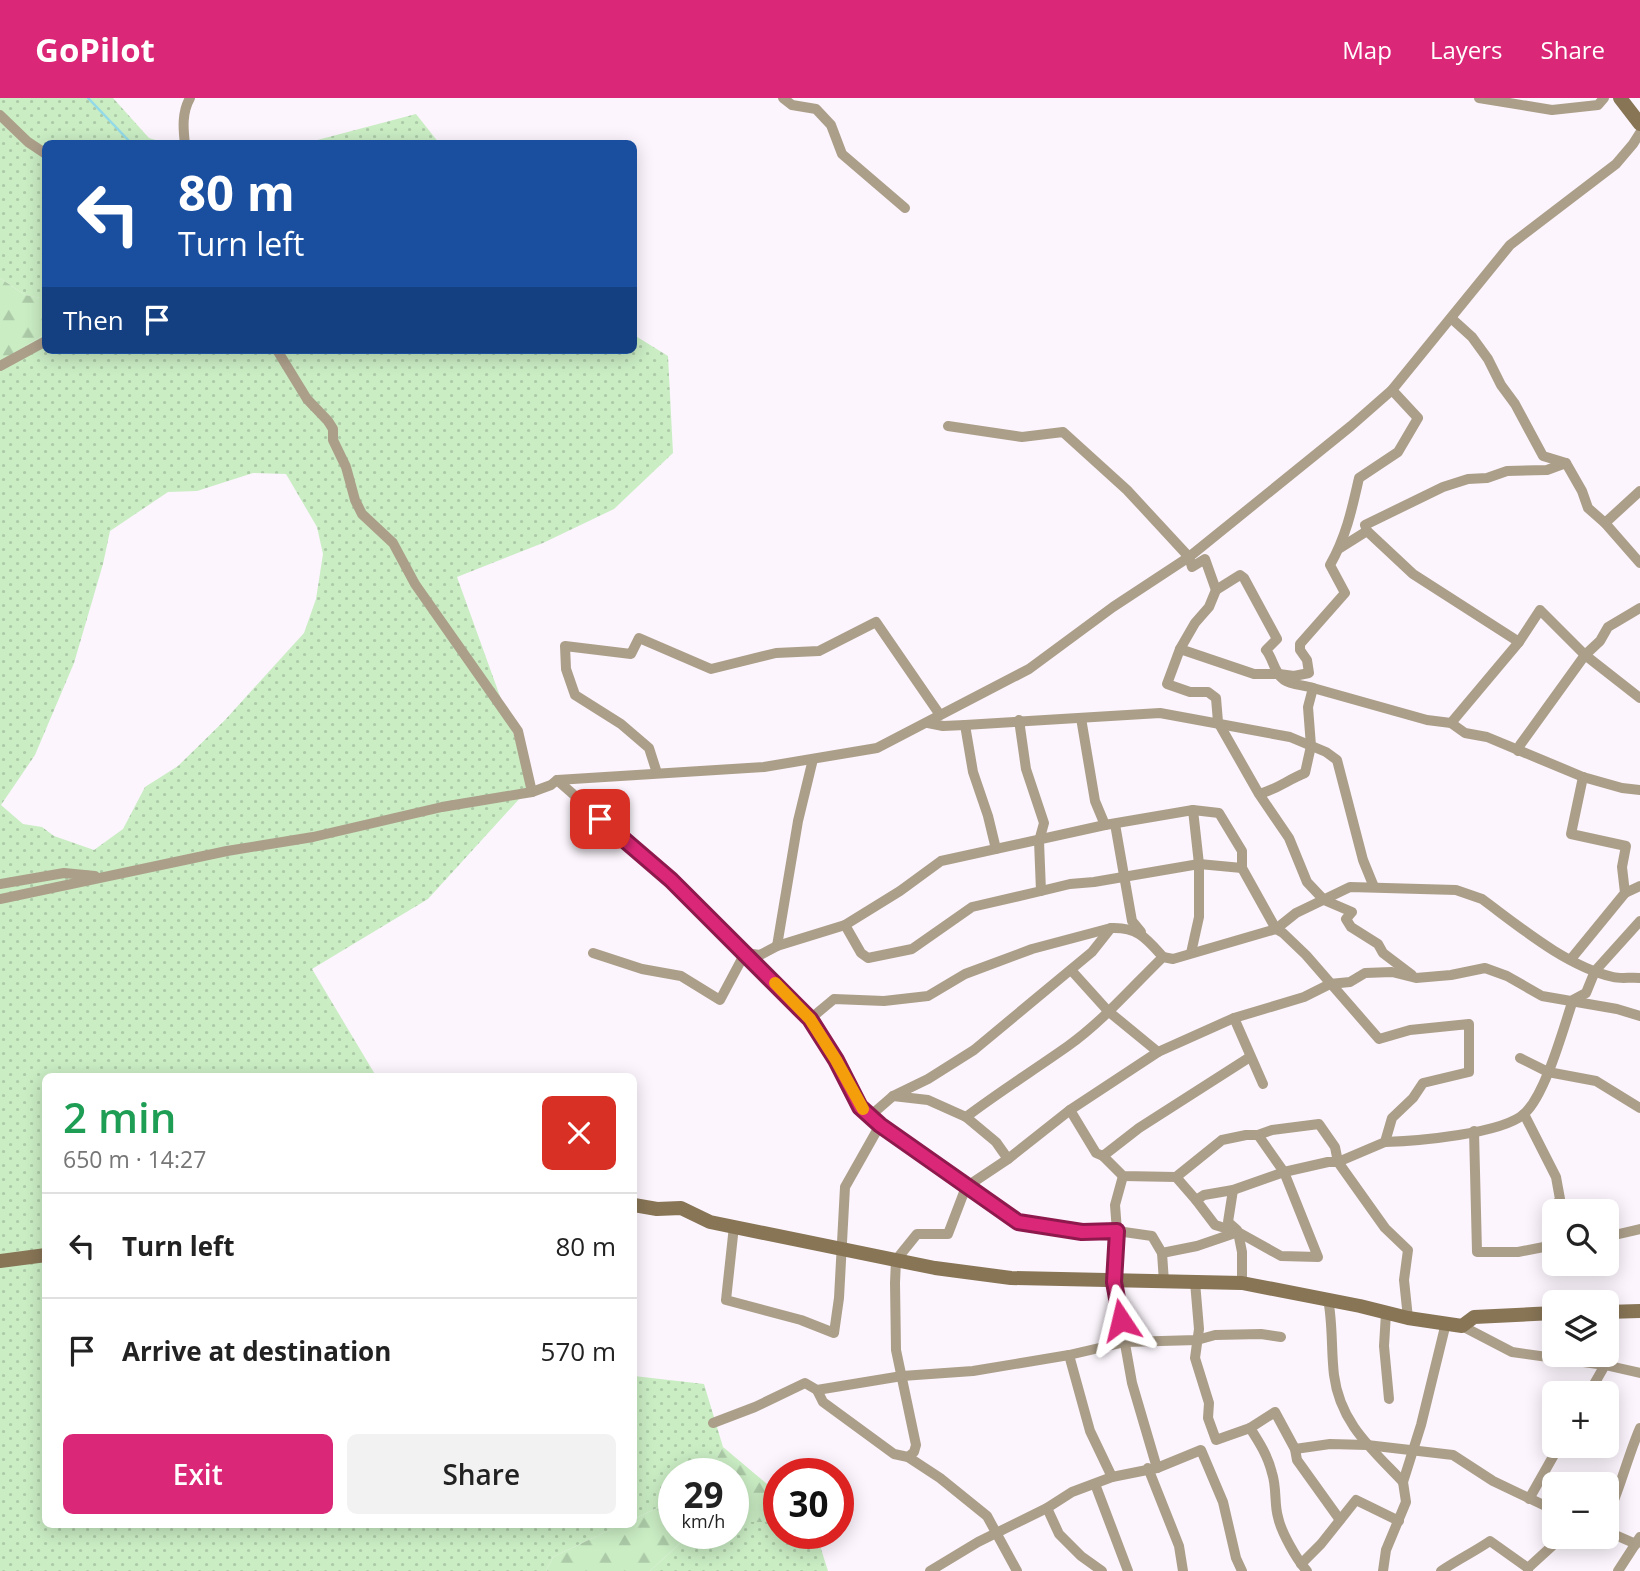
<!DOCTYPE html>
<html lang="en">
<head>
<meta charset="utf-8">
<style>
  :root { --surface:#fff; --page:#f2f2f2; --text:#222; --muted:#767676; --line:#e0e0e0; --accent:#db2777 }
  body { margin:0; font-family:"Open Sans",sans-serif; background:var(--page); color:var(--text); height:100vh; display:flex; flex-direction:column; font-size:26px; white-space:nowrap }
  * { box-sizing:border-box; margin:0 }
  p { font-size:23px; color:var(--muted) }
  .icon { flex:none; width:38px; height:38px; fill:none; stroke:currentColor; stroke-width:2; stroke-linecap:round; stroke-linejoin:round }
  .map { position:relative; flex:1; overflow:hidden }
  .drawer { position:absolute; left:42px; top:975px; width:595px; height:455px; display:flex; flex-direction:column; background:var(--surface); border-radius:10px; box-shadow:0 4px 18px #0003 }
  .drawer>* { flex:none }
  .hud { position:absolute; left:42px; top:42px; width:595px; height:214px; border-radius:10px; box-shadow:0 4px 18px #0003; background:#1a4fa0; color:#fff; overflow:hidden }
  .controls { position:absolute; left:1542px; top:1101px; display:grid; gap:14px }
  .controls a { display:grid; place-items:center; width:77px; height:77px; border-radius:10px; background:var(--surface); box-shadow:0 4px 18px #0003; font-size:35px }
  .speed { position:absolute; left:658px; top:1360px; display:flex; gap:14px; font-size:35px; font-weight:700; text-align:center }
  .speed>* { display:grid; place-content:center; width:91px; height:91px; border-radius:50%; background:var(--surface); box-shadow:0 4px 18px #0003; line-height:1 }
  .speed small { font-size:18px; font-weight:400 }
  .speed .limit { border:10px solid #d22; background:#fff; color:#111 }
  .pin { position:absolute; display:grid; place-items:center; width:60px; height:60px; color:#fff; margin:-30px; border-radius:14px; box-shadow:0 4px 10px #0006 }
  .me { position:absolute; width:77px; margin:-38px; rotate:350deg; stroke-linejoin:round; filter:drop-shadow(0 0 5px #0008) }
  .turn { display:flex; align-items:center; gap:24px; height:147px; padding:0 21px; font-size:32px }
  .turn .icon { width:91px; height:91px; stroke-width:2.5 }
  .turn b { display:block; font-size:49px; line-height:60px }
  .then { display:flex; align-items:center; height:66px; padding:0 21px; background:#0003; gap:14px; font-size:26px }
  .round { display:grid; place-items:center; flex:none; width:74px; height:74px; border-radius:10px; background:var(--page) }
  .overview { display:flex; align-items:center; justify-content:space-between; height:119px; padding:0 21px }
  h1 { font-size:42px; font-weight:600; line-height:52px; color:#1e9e55 }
  .primary-button { display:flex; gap:14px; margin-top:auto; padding:14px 21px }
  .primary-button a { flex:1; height:80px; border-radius:10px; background:var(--accent); color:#fff; font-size:28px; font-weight:600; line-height:80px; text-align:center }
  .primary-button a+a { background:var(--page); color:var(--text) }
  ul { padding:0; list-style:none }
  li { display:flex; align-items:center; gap:21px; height:105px; padding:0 21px; border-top:2px solid var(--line) }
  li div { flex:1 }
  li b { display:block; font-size:26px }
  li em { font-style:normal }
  header { display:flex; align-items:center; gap:42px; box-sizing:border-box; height:98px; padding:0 35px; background:var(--accent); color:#fff }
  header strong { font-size:33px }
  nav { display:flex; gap:38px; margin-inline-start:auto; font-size:24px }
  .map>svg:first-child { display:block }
  .grass { fill:url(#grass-dots); fill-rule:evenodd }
  .forest { fill:url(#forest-firs) }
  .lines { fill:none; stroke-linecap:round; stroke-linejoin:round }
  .stream { stroke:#93dae8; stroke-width:2.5 }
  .street { stroke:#ac9f8a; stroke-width:10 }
  .secondary { stroke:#887556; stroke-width:14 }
  .route-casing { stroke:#8e194d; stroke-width:18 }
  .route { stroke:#db2777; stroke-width:12 }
  .slow { stroke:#f59e0b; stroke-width:12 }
</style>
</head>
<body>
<header>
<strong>GoPilot</strong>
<nav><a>Map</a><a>Layers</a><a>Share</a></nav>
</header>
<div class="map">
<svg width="1640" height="1473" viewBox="0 0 1640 1473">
  <defs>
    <pattern id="grass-dots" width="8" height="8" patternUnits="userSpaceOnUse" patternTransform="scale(1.75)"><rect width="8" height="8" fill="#caedc4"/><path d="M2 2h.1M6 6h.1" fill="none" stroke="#accaa7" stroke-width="1.8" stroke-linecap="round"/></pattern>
    <pattern id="forest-firs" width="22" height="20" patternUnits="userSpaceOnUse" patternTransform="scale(1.75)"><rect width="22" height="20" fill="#caedc4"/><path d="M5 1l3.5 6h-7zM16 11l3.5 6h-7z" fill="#accaa7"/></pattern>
  </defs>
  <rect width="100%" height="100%" fill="#fcf5fd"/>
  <g class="grass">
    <polygon points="0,0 113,0 149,40 165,45 46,46 45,201 25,197 0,180"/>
    <polygon points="416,16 439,45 306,45"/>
    <path d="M45,236L46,252H634V237L668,258L673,355L614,411L543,445L457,479L532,687L428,801L312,871L376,978H46V1426H622L553,1459L546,1473H0V261H5ZM253,375L286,376L317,429L323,456L316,501L304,535L225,622L178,668L145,689L123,731L94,752L54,738L42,729L23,726L1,707L35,657L74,565L103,466L110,433L168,394L197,393Z"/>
    <polygon points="634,1278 704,1286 723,1349 709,1375 674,1376 674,1402 634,1421"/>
    <polygon points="733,1424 779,1424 779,1435 816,1435 828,1473 650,1473 691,1435 733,1435"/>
  </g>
  <g class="forest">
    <polygon points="0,180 25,197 46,201 45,236 5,261 0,261"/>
    <polygon points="723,1349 779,1396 779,1424 733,1424 733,1376 709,1375"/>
    <polygon points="674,1402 674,1435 691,1435 650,1473 546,1473 553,1459 622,1426 634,1426 634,1421"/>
  </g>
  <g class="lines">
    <polyline class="stream" points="88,0 132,46"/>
    <g class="street">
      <polyline points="783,0 792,7 816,11 831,27 842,56 905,110"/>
      <polyline points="1479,0 1552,12 1598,7 1604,0"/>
      <polyline points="0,17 28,44 46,56"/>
      <path d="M185,46C183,30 182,14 190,0"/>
      <polyline points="1451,220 1472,239 1488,261 1501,287 1515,306 1543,358 1566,365 1582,393 1588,410 1605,425 1640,465"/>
      <polyline points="277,252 307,301 328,323 333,331 333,342 346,369 355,402 362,416 393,445 415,486 518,633 532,694"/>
      <polyline points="0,268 46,243"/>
      <polyline points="948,328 1022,339 1063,334 1127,392 1189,459 1192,469 1205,461 1216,492"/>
      <polyline points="1605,425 1640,393"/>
      <polyline points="1367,433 1365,427 1443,389 1468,381 1487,380 1507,373 1547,372 1566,365"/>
      <polyline points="1340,450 1367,433 1413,476 1519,544 1540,512 1585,557 1600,543 1608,529 1640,510"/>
      <path d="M1180,551L1254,576H1279L1294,578L1309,575L1307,562L1300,552V546L1345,495L1330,467C1346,439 1352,411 1359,380L1398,354L1418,320L1392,292"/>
      <polyline points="1313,590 1427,622 1451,625 1465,635 1487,639 1583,679 1622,690 1640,692"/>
      <polyline points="1081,620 1095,703 1105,727 1193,712 1199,766 1199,819 1191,855"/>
      <polyline points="928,625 943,628 965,627 1160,615 1290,639 1326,654 1337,662 1363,762 1374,789"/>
      <polyline points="1451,625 1519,544"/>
      <polyline points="965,627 973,674 988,718 996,751"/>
      <polyline points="1518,653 1520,647 1585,557 1640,600"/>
      <polyline points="657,675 649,650 621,626 575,597 566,571 565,548 631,556 639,540 711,571 776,555 819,553 876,524 940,617"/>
      <polyline points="557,682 671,782 810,921 834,901 884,903 928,898 965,876 1032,851 1111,830"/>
      <path d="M1259,696C1276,692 1289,681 1305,675L1311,648L1308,609L1313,590C1304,587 1291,587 1284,582C1274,575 1273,560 1266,552L1277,541L1244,480L1240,477L1216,492L1209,509L1195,525L1180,551L1167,586L1190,594H1208L1216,600L1218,624L1259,696L1289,740L1307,784L1324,802L1352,814L1346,821L1351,829L1378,846L1383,855L1412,877"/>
      <polyline points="1115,726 1132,823 1141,834"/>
      <polyline points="0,786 64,775 95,778"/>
      <polyline points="1041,793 1070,786 1094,784 1199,766 1242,770"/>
      <polyline points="1625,795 1640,788"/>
      <polyline points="0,801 227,753 313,739 442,709 532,694 551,687 557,682 764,669 877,650 1029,571 1113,509 1189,459 1351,328 1392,292 1510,147 1616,66 1633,46 1640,35"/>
      <polyline points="845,827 861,855 868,860 912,851 972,809 1041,793 1039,743 1044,725 1026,671 1019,622"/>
      <polyline points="777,848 798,723 813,661"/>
      <polyline points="593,855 642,871 681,878 720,902 745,855 760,857 777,848 845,827 900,793 941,763 1105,727"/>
      <polyline points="1571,861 1625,795 1622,769 1626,748 1571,736 1583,679"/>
      <polyline points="1071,872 1108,913 1158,954"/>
      <polyline points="1234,920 1263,986"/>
      <polyline points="810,921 837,962 860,1009 899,1041 922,1054 966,1089 1018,1124 1082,1134 1117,1133 1152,1138 1162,1155 1164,1184"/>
      <polyline points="1520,960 1548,974 1596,983 1640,1010"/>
      <polyline points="893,998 928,1002 966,1019"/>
      <polyline points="1070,1012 1096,1055 1103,1058 1139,1030 1250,959"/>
      <polyline points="1524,1016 1556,1079 1560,1101 1549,1118 1551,1137 1554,1140"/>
      <path d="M870,1018L893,998L928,981L974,952L1092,854L1111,830C1138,829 1146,840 1163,859"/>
      <polyline points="1474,1033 1477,1154 1518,1154 1554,1147"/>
      <path d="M1385,1044C1416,1043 1504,1036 1525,1015C1546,995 1563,931 1573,902L1586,895L1595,873L1640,823"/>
      <polyline points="1103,1058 1123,1078 1176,1079 1196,1102 1204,1097 1233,1092 1284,1074 1328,1064 1338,1064 1385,1044 1392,1020 1413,1000 1423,985 1469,974 1469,926 1410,932 1379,941 1306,857 1283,835 1276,831 1242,770 1242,753 1219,715 1193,712"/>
      <path d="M1008,1061L996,1044L966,1019C999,994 1034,972 1068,948C1103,923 1132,889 1163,859L1173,861L1276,831L1296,815L1350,789L1456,792L1482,801C1520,829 1566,868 1613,879C1621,881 1631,879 1640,880"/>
      <polyline points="1176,1079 1222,1042 1246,1037 1258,1037 1272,1032 1319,1026 1335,1049 1338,1064 1385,1130 1408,1152 1404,1182 1408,1220"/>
      <polyline points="1233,1092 1228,1124 1237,1132"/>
      <polyline points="1196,1102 1215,1127 1238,1134 1242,1154 1242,1185"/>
      <polyline points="734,1128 726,1202 801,1222 834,1235 839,1200 845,1089 880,1027"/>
      <polyline points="1606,1139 1640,1131"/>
      <polyline points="1162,1155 1197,1148 1238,1134 1281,1158 1318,1159 1284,1074 1258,1037"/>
      <path d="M1195,1184L1199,1231L1195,1260L1209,1305L1208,1320L1216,1342L1250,1330C1259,1344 1268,1358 1272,1375C1277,1390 1274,1406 1278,1419C1281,1434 1297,1462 1307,1473"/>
      <path d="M1328,1201C1333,1226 1331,1252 1334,1277C1340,1325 1372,1351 1403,1384"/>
      <polyline points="1386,1215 1384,1248 1389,1301"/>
      <polyline points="1462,1228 1512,1254 1605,1267 1640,1275"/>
      <polyline points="1069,1257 1090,1333 1112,1379"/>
      <polyline points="817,1292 823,1304 894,1356 908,1359 940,1380 987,1418 1017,1473"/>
      <polyline points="1589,1295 1605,1267"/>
      <polyline points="713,1325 755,1309 805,1285 817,1292 902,1278 973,1273 1069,1257 1125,1244 1197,1242 1215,1237 1261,1236 1281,1239"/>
      <polyline points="1250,1330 1275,1314 1295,1351 1297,1362 1340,1422"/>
      <polyline points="1295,1351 1330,1346 1367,1347 1453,1357 1493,1383 1554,1412"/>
      <polyline points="908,1359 914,1354 916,1347 896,1252 895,1185 896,1162 917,1136 948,1136 966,1089 1008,1061 1070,1012 1158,954 1234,920 1304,899 1330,886 1350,884 1365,875 1392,874 1416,880 1451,877 1485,870 1507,878 1542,898 1617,911 1640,918"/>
      <polyline points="1148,1370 1179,1448 1183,1473"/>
      <polyline points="1157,1370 1201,1352 1223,1404 1236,1460 1242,1473"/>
      <polyline points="1095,1386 1128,1473"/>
      <polyline points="1529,1401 1559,1348"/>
      <polyline points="1047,1410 1059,1436 1081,1458 1102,1473"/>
      <path d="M1606,1421C1620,1392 1627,1360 1640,1330"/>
      <polyline points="1606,1433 1636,1446"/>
      <polyline points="1301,1466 1321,1446 1356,1402 1399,1423"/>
      <polyline points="930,1473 978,1444 1047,1410 1072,1394 1112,1379 1157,1370 1132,1285 1114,1184 1117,1133 1115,1107 1123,1078"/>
      <polyline points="1383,1473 1386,1452 1406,1404 1403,1384 1421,1327 1446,1225"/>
      <path d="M1441,1473C1457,1462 1474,1454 1490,1443L1528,1470"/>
      <polyline points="1528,1473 1528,1470 1552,1448 1559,1438"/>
      <polyline points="1618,1473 1640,1439"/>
    </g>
    <g class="secondary">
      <polyline points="1620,0 1640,26"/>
      <polyline points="634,1107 657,1111 681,1110 710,1124 935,1170 1011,1180 1242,1185 1360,1208 1408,1220 1462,1228 1474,1219 1554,1215"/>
      <polyline points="0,1163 46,1157"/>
      <polyline points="1606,1214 1640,1213"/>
    </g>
  </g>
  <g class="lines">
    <g class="route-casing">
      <polyline id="route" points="600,721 671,782 810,921 836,962 860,1009 880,1027 1018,1124 1082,1134 1117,1133 1114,1184 1121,1222"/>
    </g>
    <use href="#route" class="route"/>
    <polyline class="slow" points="775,885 810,921 836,962 863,1011"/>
  </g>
</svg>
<div class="controls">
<a><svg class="icon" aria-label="search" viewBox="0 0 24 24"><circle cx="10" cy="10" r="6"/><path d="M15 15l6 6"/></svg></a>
<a><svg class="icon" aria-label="layers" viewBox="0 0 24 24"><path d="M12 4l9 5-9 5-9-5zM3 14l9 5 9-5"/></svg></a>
<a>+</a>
<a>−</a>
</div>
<div class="speed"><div>29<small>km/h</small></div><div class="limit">30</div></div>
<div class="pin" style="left:600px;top:721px;background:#d93025"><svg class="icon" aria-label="arrive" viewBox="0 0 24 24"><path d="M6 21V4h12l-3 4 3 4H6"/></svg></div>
<svg class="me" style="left:1121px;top:1222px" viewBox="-20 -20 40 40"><path d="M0-17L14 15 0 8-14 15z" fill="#db2777" stroke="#fff" stroke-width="4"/></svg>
<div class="hud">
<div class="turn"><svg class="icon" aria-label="left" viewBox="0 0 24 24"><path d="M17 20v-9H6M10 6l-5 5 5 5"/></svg><div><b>80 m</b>Turn left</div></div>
<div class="then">Then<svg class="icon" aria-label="arrive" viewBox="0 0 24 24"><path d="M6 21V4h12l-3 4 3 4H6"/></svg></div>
</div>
<section class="drawer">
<div class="overview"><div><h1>2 min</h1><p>650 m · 14:27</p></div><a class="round" style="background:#d93025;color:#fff"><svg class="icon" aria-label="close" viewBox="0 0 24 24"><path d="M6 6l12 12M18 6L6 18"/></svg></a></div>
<ul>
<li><svg class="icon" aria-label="left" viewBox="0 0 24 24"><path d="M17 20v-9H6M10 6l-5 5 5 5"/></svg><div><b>Turn left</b></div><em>80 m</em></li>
<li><svg class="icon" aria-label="arrive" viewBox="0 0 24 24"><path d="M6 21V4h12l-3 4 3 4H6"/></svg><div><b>Arrive at destination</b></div><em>570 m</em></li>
</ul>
<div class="primary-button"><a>Exit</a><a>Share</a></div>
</section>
</div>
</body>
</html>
